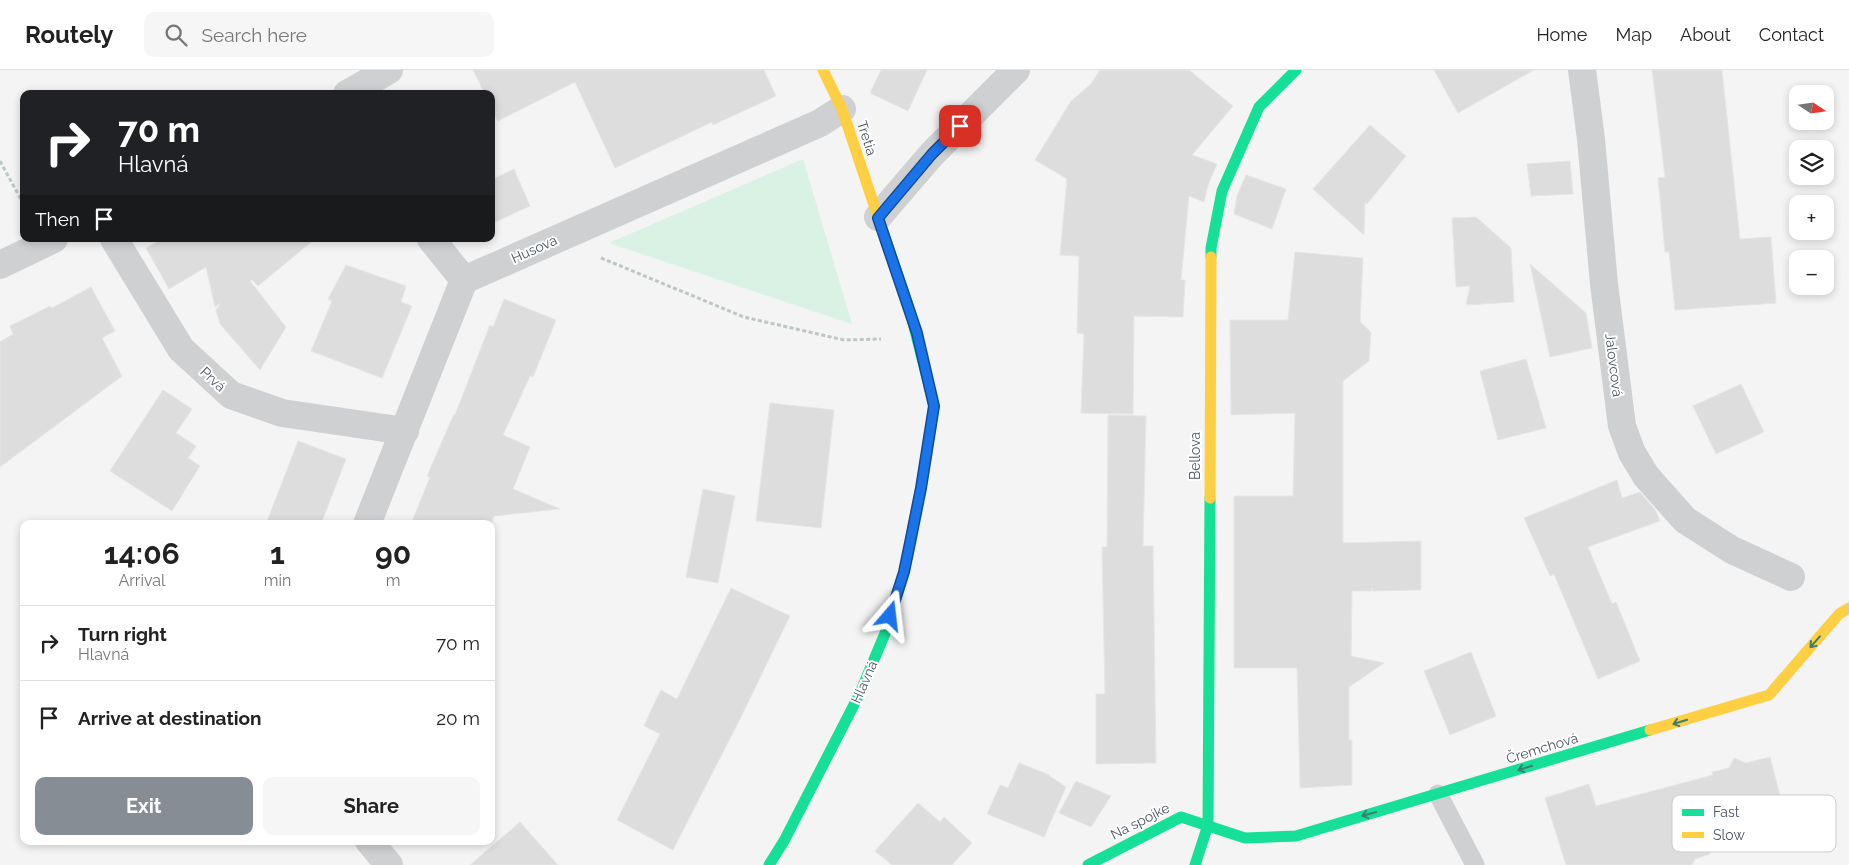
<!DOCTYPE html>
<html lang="en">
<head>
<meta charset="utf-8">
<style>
  :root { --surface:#fff; --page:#f6f6f6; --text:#222; --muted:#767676; --line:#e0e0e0; --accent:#868d94 }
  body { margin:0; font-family:Raleway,sans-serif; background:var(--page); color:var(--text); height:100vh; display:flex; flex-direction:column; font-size:19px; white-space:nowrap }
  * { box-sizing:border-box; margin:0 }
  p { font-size:16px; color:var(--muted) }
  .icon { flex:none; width:28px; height:28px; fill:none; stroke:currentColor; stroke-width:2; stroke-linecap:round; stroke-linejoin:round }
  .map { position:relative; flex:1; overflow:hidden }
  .sheet { position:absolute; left:20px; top:450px; width:475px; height:325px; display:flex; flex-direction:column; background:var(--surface); border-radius:10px; box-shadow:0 2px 8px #0003 }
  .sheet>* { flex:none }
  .hud { position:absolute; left:20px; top:20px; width:475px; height:152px; border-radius:10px; box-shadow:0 2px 8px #0003; background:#202124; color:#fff; overflow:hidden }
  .needle { width:32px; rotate:103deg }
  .buttons { position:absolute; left:1789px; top:15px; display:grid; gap:10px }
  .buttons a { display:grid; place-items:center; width:45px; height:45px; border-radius:10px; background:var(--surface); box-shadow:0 2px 8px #0003; font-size:25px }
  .pin { position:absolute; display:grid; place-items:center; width:42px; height:42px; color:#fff; margin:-21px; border-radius:10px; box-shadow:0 2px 8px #0006 }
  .me { position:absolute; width:55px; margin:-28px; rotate:17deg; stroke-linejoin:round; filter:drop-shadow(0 0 4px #0008) }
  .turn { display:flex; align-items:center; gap:18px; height:105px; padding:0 15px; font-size:22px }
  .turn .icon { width:65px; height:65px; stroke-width:2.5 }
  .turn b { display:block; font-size:35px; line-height:42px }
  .then { display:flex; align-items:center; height:48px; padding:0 15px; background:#0003; gap:10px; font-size:19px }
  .eta { display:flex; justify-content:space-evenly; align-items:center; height:85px; text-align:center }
  .eta b { font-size:30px; font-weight:700; line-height:35px }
  .cta { display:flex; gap:10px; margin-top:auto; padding:10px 15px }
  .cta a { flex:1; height:58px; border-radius:10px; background:var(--accent); color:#fff; font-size:20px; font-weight:700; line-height:58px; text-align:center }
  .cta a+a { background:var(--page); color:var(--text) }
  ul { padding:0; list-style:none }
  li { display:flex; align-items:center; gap:15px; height:75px; padding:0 15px; border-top:1px solid var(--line) }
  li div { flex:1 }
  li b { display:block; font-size:19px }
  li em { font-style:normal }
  header { display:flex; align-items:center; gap:30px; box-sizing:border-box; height:70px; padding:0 25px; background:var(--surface); border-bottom:1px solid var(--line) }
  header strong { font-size:24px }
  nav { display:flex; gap:28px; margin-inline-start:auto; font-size:18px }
  .search { width:350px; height:45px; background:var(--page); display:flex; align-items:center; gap:12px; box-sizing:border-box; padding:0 18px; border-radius:10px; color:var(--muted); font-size:19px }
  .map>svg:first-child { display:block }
  .green { fill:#d9f2e3 }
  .building { fill:#ddddde; stroke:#e5e6e7 }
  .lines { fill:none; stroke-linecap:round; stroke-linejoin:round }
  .path { stroke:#bcc7c4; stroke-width:3; stroke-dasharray:4 2.5; stroke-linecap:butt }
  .lane { stroke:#ced0d2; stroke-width:19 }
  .street { stroke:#ced0d2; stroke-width:28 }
  .fast { stroke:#16e098; stroke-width:11 }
  .slow { stroke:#ffcf43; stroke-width:11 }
  .oneway { stroke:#3a7f72 }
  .route-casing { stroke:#114b97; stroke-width:12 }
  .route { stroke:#1a73e8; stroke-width:9 }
  .labels { text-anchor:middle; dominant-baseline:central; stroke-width:4; stroke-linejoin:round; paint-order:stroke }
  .street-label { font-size:14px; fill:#4a5661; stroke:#fff }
  .key { fill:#fff; stroke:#c9ccd0; stroke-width:1 }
  .key-label { font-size:14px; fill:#4a5661 }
</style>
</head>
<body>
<header>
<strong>Routely</strong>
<div class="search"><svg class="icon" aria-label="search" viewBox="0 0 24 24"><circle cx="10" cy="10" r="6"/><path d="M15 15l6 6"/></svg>Search here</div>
<nav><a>Home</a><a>Map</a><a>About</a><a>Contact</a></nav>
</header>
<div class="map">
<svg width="1849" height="795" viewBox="0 0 1849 795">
  <rect width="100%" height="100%" fill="#f4f4f4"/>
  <polygon class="green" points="803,89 852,254 609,173"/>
  <g class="building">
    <polygon points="473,0 764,0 776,26 713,55 712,52 615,98 575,12 498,51 491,38 491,24 485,24"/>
    <polygon points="881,0 927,0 908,41 870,23"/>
    <polygon points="1100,0 1189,0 1233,36 1192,85 1217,94 1208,115 1204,132 1189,126 1181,210 1185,210 1183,247 1134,246 1133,344 1081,343 1084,264 1077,263 1079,186 1060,185 1067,109 1035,90 1071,31 1091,14"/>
    <polygon points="1434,0 1534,0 1458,43"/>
    <polygon points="1652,0 1722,0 1740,169 1771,167 1776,233 1675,240 1669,182 1665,182 1658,108 1665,107"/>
    <polygon points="1370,55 1406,86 1367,134 1365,132 1364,165 1313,119"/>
    <polygon points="1570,91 1573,124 1531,126 1527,94"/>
    <polygon points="514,99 530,136 491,154 491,110"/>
    <polygon points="1246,105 1286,119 1272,159 1234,144 1237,126"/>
    <polygon points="1476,147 1511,178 1514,232 1466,235 1470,216 1456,217 1452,148"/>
    <polygon points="162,169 315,169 258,216 252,210 250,211 286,257 260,300 220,254 216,240 221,233 215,237 206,197 169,219 146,178"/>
    <polygon points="1295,182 1363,188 1360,252 1371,262 1369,291 1343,311 1343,473 1421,471 1421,520 1373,521 1372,518 1372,521 1352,521 1351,586 1384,593 1349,617 1349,670 1352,670 1352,715 1300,718 1297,598 1234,598 1234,426 1293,426 1295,343 1231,345 1230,250 1288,250"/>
    <polygon points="1530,194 1586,243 1592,278 1550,287"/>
    <polygon points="346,195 406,216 401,232 412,236 382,308 311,281 332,231 328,229"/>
    <polygon points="91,217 115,261 102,268 122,306 0,397 0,272 13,264 10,256 50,236 52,238"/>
    <polygon points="504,229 556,250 533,307 530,306 503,365 530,377 513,419 560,439 494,446 491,454 411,454 430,407 427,406 454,344 455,345 490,255 493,257"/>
    <polygon points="1526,289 1546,358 1498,370 1480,301"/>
    <polygon points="1741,314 1764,362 1716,384 1693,336"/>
    <polygon points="163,320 192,339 176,363 196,376 188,388 200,396 172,441 110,401"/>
    <polygon points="770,333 834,340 821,458 756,451"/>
    <polygon points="1108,345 1146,346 1143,476 1153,476 1156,693 1096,694 1096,624 1105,624 1102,477 1107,477"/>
    <polygon points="298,371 346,389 321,454 266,454"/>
    <polygon points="1617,410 1622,428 1640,422 1656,441 1660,451 1588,477 1612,534 1616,532 1640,591 1598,609 1554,504 1550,506 1524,448"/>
    <polygon points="703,419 735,426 718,513 686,507"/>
    <polygon points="731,518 790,546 740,649 673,780 617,750 660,664 644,656 653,636 661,620 677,629"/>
    <polygon points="1471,582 1496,646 1450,665 1424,601"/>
    <polygon points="1770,687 1781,729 1752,737 1759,763 1708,776 1710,784 1695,789 1692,795 1566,795 1545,728 1589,714 1596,736 1713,705 1712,702 1729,698 1734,688 1746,693"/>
    <polygon points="1019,693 1047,704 1066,717 1044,767 987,744 1000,715 1008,718"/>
    <polygon points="1076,711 1111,726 1091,757 1059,743"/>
    <polygon points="918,733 940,752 944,747 972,773 952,795 892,795 875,781"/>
    <polygon points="520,752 558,795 470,795"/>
  </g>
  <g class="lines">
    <g class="path">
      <polyline points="0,91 24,135"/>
      <polyline points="601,188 744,247 844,270 881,269"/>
    </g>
    <polyline class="lane" points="1438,724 1475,795"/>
    <g class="street">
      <polyline points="1582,0 1591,69 1604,214 1622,356 1632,383 1646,406 1685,450 1732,480 1791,507"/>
      <polyline points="347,24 389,0"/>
      <polyline points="878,147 932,84 1016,0"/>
      <polyline points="114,169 181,279 231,325 282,343 405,361"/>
      <polyline points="431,169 464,210"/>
      <polyline points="0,195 54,169"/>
      <polyline points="367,454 464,210 820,53 842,39"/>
      <polyline points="369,771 389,795"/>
    </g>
    <g class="fast">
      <polyline points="1211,187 1211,178 1222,121 1259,37 1296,0"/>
      <polyline points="769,795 784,771 860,623 886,561 904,502 921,418 934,336 910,241 879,150"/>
      <polyline points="1088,795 1181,747 1245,768 1296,766 1650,660"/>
      <polyline points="1195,795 1208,755 1210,428"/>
    </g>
    <g class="slow">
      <polyline points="823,0 842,39 879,150"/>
      <polyline points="1210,428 1211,187"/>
      <polyline points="1650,660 1769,625 1839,544 1849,538"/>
    </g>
  </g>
  <defs><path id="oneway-shaft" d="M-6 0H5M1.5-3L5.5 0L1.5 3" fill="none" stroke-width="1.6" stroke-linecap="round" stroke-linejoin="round" transform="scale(1.25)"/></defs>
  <g class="oneway">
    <use href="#oneway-shaft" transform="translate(1815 572) rotate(131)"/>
    <use href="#oneway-shaft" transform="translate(1680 652) rotate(163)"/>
    <use href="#oneway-shaft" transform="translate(1525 698) rotate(163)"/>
    <use href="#oneway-shaft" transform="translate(1369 744) rotate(164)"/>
  </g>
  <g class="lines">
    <g class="route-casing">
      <polyline id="route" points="890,546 904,502 911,468 921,418 934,336 917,263 878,148 932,84 960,56"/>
    </g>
    <use href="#route" class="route"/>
  </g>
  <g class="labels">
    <g class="street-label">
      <text transform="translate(867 68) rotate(72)">Tretia</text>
      <text transform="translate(534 179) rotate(-24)">Husova</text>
      <text transform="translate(1614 295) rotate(83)">Jalovcová</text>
      <text transform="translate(213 309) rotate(43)">Prvá</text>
      <text transform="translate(1195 386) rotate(-90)">Bellova</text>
      <text transform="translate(864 612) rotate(-66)">Hlavná</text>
      <text transform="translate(1542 678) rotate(-17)">Čremchová</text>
      <text transform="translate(1140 751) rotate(-27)">Na spojke</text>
    </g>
  </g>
  <rect x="1672" y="725" width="164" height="57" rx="8" class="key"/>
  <rect x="1682" y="739" width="22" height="7" fill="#16e098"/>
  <rect x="1682" y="762" width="22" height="6" fill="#ffcf43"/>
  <g class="key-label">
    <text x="1713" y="747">Fast</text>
    <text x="1713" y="770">Slow</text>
  </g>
</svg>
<div class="buttons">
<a><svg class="needle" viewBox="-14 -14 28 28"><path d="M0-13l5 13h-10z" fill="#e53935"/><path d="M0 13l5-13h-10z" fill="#767676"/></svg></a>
<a><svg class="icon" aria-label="layers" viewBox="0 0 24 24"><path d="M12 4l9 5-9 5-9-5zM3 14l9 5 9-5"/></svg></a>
<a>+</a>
<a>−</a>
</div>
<div class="pin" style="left:960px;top:56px;background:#d93025"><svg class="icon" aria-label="arrive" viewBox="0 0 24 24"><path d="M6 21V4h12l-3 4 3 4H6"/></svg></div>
<svg class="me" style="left:890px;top:546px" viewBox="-20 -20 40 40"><path d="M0-17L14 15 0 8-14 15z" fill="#1a73e8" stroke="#fff" stroke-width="4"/></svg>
<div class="hud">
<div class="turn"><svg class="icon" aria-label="right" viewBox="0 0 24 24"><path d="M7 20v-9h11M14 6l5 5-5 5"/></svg><div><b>70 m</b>Hlavná</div></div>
<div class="then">Then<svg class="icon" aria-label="arrive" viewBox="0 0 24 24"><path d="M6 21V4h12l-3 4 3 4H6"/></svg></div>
</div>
<section class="sheet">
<div class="eta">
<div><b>14:06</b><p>Arrival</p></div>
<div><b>1</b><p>min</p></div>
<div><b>90</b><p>m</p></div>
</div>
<ul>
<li><svg class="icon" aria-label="right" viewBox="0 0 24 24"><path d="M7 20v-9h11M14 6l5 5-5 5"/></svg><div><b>Turn right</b><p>Hlavná</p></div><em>70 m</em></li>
<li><svg class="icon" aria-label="arrive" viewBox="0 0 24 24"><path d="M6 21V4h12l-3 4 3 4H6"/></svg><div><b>Arrive at destination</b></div><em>20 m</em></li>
</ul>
<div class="cta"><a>Exit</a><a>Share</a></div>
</section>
</div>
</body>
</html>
